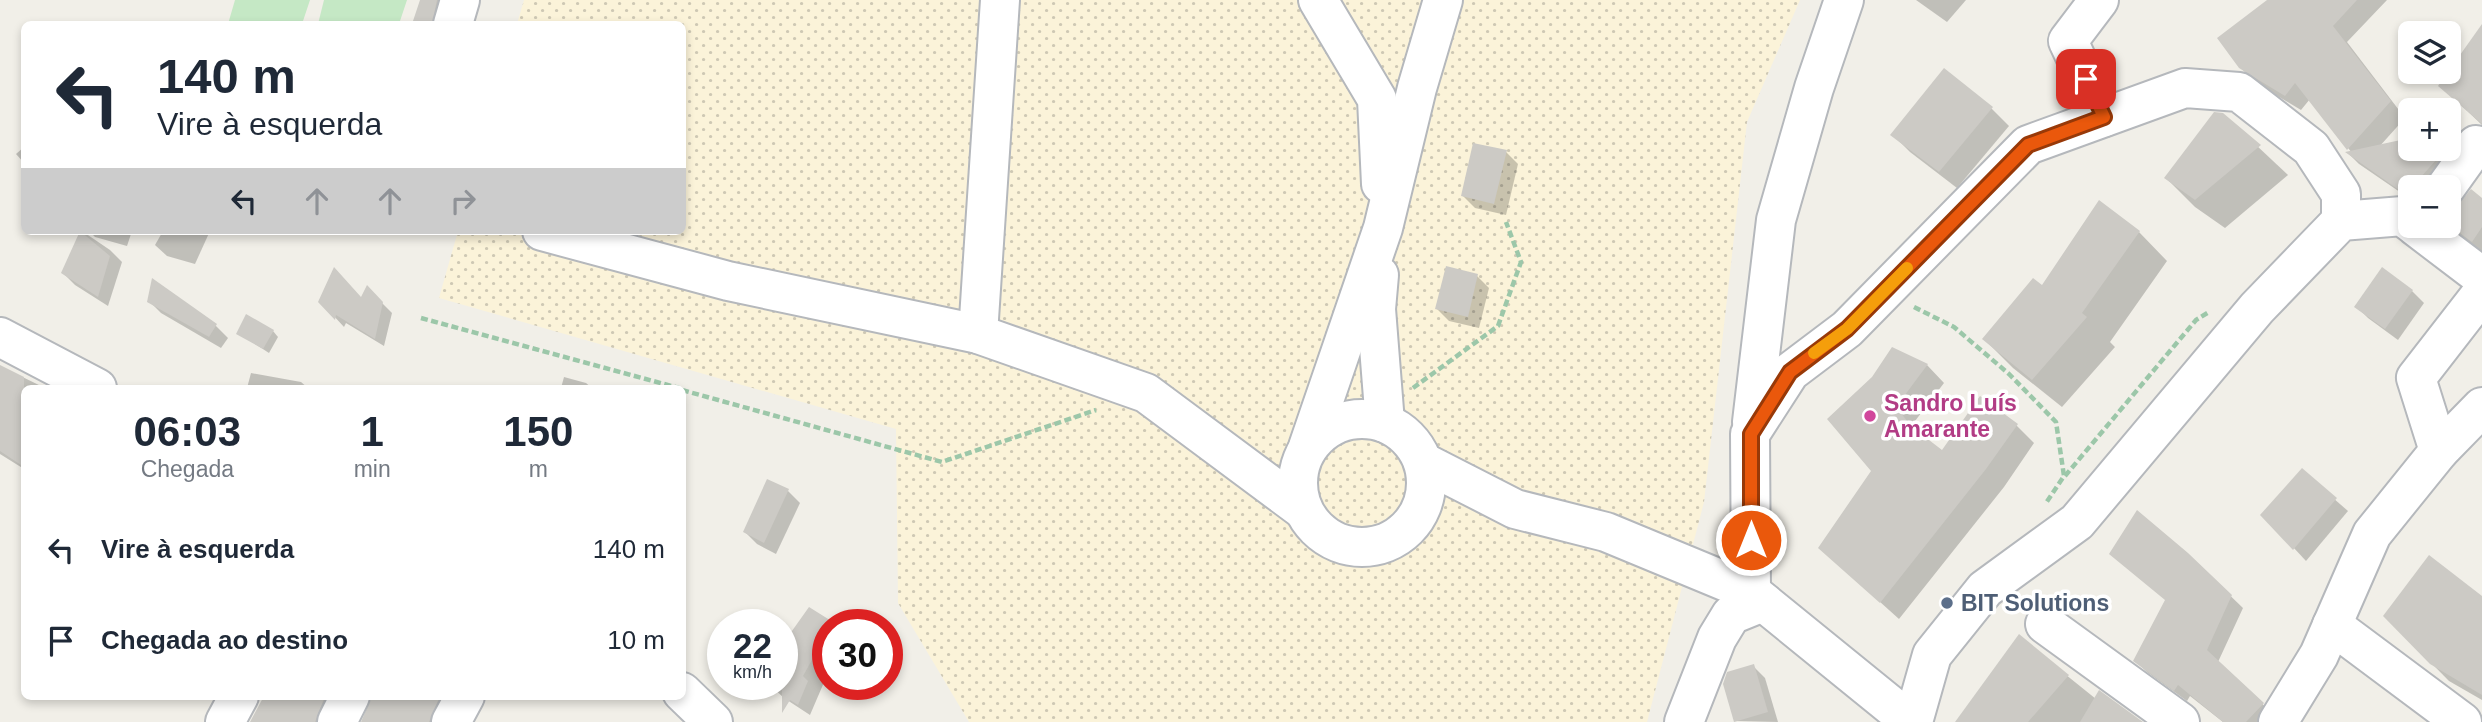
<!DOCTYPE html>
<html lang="pt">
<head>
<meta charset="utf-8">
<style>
  :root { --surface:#fff; --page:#f6f6f7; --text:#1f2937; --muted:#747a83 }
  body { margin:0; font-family:Arial,sans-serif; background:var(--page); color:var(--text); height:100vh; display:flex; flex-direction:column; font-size:26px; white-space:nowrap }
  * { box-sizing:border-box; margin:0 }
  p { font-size:23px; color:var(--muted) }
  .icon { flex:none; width:38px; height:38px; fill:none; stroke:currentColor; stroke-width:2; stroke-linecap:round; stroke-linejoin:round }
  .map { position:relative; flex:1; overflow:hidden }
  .side { position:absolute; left:21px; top:385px; width:665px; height:315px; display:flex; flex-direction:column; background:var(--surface); border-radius:10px; box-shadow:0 4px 10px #0003 }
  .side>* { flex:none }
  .guide { position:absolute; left:21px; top:21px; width:665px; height:214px; border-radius:10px; box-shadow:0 4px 10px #0003; background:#fff; color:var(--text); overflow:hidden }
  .controls { position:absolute; left:2398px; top:21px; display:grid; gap:14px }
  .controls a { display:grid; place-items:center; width:63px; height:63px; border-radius:10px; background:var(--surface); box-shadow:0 4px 10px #0003; font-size:35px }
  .speed { position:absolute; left:707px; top:609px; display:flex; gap:14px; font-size:35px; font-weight:700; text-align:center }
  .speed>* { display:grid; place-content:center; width:91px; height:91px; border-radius:50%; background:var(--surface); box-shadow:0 4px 10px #0003; line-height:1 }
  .speed small { font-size:18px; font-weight:400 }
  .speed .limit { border:10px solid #d22; background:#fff; color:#111 }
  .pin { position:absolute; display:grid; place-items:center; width:60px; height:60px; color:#fff; margin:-30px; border-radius:14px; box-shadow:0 4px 10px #0006 }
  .me { position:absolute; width:77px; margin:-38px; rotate:0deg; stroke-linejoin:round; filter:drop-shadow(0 0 5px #0008) }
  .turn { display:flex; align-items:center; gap:24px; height:147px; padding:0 21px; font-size:32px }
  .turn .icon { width:91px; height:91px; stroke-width:2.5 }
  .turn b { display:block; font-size:49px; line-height:60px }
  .lanes { display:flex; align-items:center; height:66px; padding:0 21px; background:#0003; justify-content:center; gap:35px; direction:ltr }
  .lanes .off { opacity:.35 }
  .eta { display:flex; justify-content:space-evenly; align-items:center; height:119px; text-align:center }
  .eta b { font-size:42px; font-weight:700; line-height:49px }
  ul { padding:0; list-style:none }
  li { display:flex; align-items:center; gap:21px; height:91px; padding:0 21px }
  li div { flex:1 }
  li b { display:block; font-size:26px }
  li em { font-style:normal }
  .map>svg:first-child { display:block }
  .grass { fill:#c5e8c5 }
  .sand { fill:url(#sand-dots) }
  .shadow { fill:#0003 }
  .building { fill:#cccac5 }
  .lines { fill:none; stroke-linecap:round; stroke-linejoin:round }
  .minor-casing { stroke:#b5b8bc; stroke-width:42 }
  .path { stroke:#9cc7a9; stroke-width:4.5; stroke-dasharray:7 3.5; stroke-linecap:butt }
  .minor { stroke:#fff; stroke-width:38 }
  .route-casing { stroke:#983908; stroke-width:18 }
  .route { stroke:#ea580c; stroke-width:12 }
  .slow { stroke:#f59e0b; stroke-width:12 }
  .hotel-dot { fill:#d1479c; stroke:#fff; stroke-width:2.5 }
  .service-dot { fill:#5c6f8a; stroke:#fff; stroke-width:2.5 }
  .labels { text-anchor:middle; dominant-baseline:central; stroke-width:7; stroke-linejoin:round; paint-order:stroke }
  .hotel-label { font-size:23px; font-weight:bold; fill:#b23c85; stroke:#fff; text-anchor:start }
  .service-label { font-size:23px; font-weight:bold; fill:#4e5e75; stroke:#fff; text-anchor:start }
</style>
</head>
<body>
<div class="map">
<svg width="2482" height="722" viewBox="0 0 2482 722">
  <defs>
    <pattern id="sand-dots" width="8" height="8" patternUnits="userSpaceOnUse" patternTransform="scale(1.75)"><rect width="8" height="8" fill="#fbf3d9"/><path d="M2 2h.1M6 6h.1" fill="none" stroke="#cec8b4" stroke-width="1.8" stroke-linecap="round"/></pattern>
  </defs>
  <rect width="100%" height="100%" fill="#f1efe8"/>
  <g class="grass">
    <polygon points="235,0 310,0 302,24 228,24"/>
    <polygon points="324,0 407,0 399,24 318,24"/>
  </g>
  <polygon class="sand" points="524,0 1800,0 1747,122 1704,502 1647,722 969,722 898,603 896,429 439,298 458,231 682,231 682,24 517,24"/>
  <g class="shadow">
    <polygon points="422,0 462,0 452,24 414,24"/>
    <polygon points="1916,0 1966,0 1947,22"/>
    <polygon points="2270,0 2387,0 2347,42 2405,118 2379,147 2442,149 2457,163 2435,187 2410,187 2410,199 2359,164 2348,153 2352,153 2310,99 2301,110 2256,83 2240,67"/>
    <polygon points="2482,43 2482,125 2441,86"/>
    <polygon points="1944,70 1992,109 2009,126 1957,188 1910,152 1892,134"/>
    <polygon points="2223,114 2288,175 2225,228 2195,207 2166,178"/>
    <polygon points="24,147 24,163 16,154"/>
    <polygon points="1506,152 1518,164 1506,215 1475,208 1463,196"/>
    <polygon points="2482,201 2482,254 2448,223 2457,208"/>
    <polygon points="82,231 110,250 122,262 108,306 75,285 63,273"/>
    <polygon points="89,231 132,231 127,246 95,237"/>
    <polygon points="163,231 210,231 195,264 167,256 155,245"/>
    <polygon points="2139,232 2167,261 2110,342 2115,347 2062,407 2013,368 1984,339"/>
    <polygon points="1477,276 1489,288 1479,328 1449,321 1437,309"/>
    <polygon points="153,281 216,326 228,338 221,348 161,313 149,301"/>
    <polygon points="367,288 392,313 384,346 346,323 344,327 320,301 362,299"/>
    <polygon points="2412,291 2424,303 2398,340 2368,318 2356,306"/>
    <polygon points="273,331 278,337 269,353 238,333"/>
    <polygon points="1927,365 1944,383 1912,425 1920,435 1943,452 2016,425 2034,443 2004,487 1899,619 1820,548 1874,471 1829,419"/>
    <polygon points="0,366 45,388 24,388 24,469 0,454"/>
    <polygon points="251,373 301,382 308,388 247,388"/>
    <polygon points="564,377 586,383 592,388 561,388"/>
    <polygon points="2302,471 2348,511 2306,561 2263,515"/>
    <polygon points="768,481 788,491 800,503 776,554 757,544 745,532"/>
    <polygon points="2187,554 2243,608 2218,662 2275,716 2269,722 2223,722 2190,696 2187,701 2147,672 2135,660 2166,601"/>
    <polygon points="2482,598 2482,700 2449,681 2385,616"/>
    <polygon points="809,609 834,625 828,625 828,673 810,715 784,698 771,686 782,684"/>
    <polygon points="2019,637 2096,699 2140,722 1969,722"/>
    <polygon points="1753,666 1765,678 1778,722 1736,721"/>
    <polygon points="369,696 345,722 252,722 266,697 257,697"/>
    <polygon points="373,696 479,696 459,722 363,722"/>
  </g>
  <g class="building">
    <polygon points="420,0 437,0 432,24 412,24"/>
    <polygon points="2267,0 2357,0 2333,26 2391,101 2347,150 2295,83 2285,96 2239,68 2217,38"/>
    <polygon points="2482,24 2482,124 2438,86"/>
    <polygon points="1944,68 1993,107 1939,172 1890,135"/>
    <polygon points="2214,112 2223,113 2261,145 2195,200 2164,178"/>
    <polygon points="2410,138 2410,149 2446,149 2412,187 2410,187 2406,195 2345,152"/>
    <polygon points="1473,143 1507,150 1494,204 1461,196"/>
    <polygon points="2471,189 2482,198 2482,227 2472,242 2448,224 2448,208 2456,207"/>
    <polygon points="2099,200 2140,231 2082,313 2087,317 2032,380 1982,339 2033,278 2042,285"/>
    <polygon points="80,231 110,256 98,297 61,273"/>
    <polygon points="1446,266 1478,274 1468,317 1435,309"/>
    <polygon points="334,267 361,297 367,285 383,302 375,339 336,315 335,320 318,302"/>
    <polygon points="2382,267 2413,290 2385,329 2354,307"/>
    <polygon points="152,278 217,324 209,337 147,302"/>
    <polygon points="246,314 274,330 263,349 236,334"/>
    <polygon points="1892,347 1928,364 1896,407 1912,427 1942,450 1980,396 2018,424 1986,469 1880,603 1818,548 1871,471 1827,419 1872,377"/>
    <polygon points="0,365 24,377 24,467 0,451"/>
    <polygon points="2302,468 2337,498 2293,550 2260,515"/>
    <polygon points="767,479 789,489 764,543 743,532"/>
    <polygon points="2137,510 2188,553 2232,595 2207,650 2264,703 2246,722 2223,722 2178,685 2174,691 2133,661 2165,600 2109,554"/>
    <polygon points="2429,555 2482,596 2482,695 2430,664 2383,616"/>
    <polygon points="809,607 833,622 828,625 828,631 803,676 808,681 798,705 790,700 782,713 782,645"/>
    <polygon points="2019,634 2069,675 2028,722 1955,722"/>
    <polygon points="1754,664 1768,712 1734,722 1723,684 1727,672"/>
    <polygon points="2099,690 2143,722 2080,722"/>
    <polygon points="264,696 325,696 315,722 250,722"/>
    <polygon points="372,696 440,696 429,722 361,722"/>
  </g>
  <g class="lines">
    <g class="minor-casing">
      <g id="minor">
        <polyline points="1318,0 1377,99 1381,184"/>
        <polyline points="2099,0 2068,41 2104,117"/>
        <polyline points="453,24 460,0"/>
        <polyline points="2446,187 2476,145 2482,149"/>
        <polyline points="2415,226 2482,277"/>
        <polyline points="542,231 728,281 978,334 1146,393 1302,509"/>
        <polyline points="1379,275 1376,309 1385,423"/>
        <polyline points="978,334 1000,0"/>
        <polyline points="0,337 97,388"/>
        <circle cx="1362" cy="483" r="64"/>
        <polyline points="1752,422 1776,220 1814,88 1844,0"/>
        <polyline points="1308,447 1383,228 1417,88 1443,0"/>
        <polyline points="2439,451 2482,407"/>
        <polyline points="1423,462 1515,509 1606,532 1751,592 1911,722"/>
        <polyline points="1751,592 1750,434 1790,372 1847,329 2028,145 2185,88 2239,92 2311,148 2341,194 2341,221"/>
        <polyline points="2045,624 2180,722"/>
        <polyline points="2332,625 2462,722"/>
        <polyline points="682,692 713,722"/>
        <polyline points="225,722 239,696"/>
        <polyline points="337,722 350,696"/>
        <polyline points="451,722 465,696"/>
        <polyline points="1684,722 1717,638 1731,615 1763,602"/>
        <polyline points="1913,722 1932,655 1985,589 2077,522 2257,308 2341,221 2403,216 2410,222"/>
        <polyline points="2278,722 2319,655 2372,534 2439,451 2416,378 2482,293"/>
      </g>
    </g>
    <g class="path">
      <polyline points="1914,307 1954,327 2009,374 2056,422 2064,476 2046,503"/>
      <polyline points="421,318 679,388"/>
      <polyline points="1413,388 1498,326 1521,262 1506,222"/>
      <polyline points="682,390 942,462 1096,410"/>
      <polyline points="2065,476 2196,320 2209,312"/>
    </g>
    <use href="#minor" class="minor"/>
  </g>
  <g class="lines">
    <g class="route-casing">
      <polyline id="route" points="1751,540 1751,434 1790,372 1847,329 2028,145 2104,117 2086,79"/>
    </g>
    <use href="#route" class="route"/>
    <polyline class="slow" points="1814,353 1847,329 1907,268"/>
  </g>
  <circle class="hotel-dot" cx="1870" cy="416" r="7"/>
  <circle class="service-dot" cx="1947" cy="603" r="7"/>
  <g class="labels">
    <g class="hotel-label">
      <text x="1884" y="403">Sandro Luís<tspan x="1884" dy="26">Amarante</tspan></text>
    </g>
    <g class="service-label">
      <text x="1961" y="603">BIT Solutions</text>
    </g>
  </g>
</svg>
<div class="controls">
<a><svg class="icon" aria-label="layers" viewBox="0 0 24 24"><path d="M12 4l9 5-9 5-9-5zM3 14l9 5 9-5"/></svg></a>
<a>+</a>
<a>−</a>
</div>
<div class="speed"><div>22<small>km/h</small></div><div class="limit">30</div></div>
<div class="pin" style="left:2086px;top:79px;background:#d93025"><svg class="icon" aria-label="arrive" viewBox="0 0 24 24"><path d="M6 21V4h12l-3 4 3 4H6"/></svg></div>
<svg class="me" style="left:1751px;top:540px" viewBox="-20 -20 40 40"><circle r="17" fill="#ea580c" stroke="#fff" stroke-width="3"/><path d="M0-11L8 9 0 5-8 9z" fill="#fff"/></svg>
<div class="guide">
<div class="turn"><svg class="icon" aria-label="left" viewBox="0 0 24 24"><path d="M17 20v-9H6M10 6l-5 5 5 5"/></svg><div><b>140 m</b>Vire à esquerda</div></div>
<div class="lanes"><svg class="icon" aria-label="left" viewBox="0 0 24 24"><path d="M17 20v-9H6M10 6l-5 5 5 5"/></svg><svg class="icon off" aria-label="ahead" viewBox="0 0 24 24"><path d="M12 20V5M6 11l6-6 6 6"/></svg><svg class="icon off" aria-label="ahead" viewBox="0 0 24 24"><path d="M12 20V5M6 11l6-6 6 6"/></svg><svg class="icon off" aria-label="right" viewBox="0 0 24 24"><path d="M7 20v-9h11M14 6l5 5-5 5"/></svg></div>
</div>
<section class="side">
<div class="eta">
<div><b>06:03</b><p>Chegada</p></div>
<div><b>1</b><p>min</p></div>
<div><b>150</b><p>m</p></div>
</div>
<ul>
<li><svg class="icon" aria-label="left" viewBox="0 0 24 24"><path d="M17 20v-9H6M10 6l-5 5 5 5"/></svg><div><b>Vire à esquerda</b></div><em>140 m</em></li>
<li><svg class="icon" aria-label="arrive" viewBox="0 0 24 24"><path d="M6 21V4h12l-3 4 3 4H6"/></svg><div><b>Chegada ao destino</b></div><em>10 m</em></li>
</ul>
</section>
</div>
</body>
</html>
